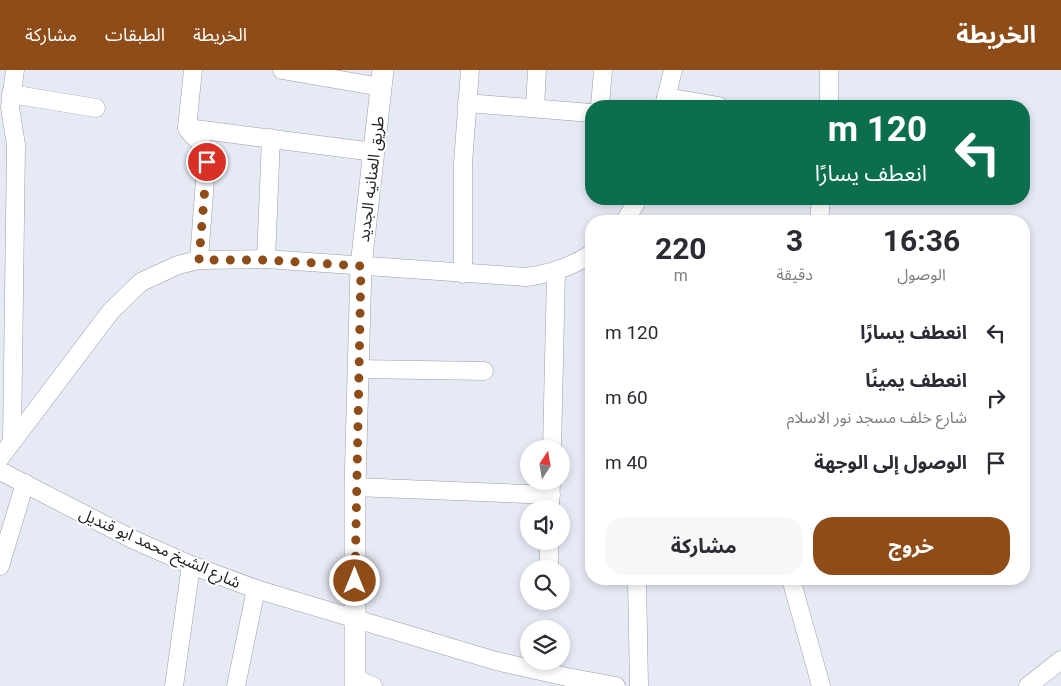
<!DOCTYPE html>
<html lang="ar">
<head>
<meta charset="utf-8">
<style>
  :root { --surface:#fff; --page:#f7f7f7; --text:#2b2b33; --muted:#7c7c81; --accent:#8e4c19 }
  body { margin:0; font-family:Roboto,"Noto Sans Arabic",sans-serif; background:var(--page); color:var(--text); direction:rtl; height:100vh; display:flex; flex-direction:column; font-size:19px; white-space:nowrap }
  * { box-sizing:border-box; margin:0 }
  p { font-size:16px; color:var(--muted) }
  .icon { flex:none; width:28px; height:28px; fill:none; stroke:currentColor; stroke-width:2; stroke-linecap:round; stroke-linejoin:round }
  .map { position:relative; flex:1; overflow:hidden; direction:ltr }
  .sheet { position:absolute; left:585px; top:145px; width:445px; height:370px; display:flex; flex-direction:column; background:var(--surface); border-radius:20px; box-shadow:0 2px 8px #0003; direction:rtl }
  .sheet>* { flex:none }
  .top-card { position:absolute; left:585px; top:30px; width:445px; height:105px; border-radius:20px; box-shadow:0 2px 8px #0003; direction:rtl; background:#0b6e4f; color:#fff; overflow:hidden }
  .needle { width:32px; rotate:12deg }
  .controls { position:absolute; left:520px; top:370px; display:grid; gap:10px }
  .controls a { display:grid; place-items:center; width:50px; height:50px; border-radius:50%; background:var(--surface); box-shadow:0 2px 8px #0003; font-size:25px }
  .pin { position:absolute; display:grid; place-items:center; width:42px; height:42px; color:#fff; margin:-21px; border:2px solid #fff; border-radius:50%; box-shadow:0 1px 5px #0007 }
  .me { position:absolute; width:55px; margin:-28px; rotate:0deg; stroke-linejoin:round; filter:drop-shadow(0 0 4px #0008) }
  .turn { display:flex; align-items:center; gap:18px; height:105px; padding:0 20px; font-size:22px }
  .turn .icon { width:65px; height:65px; stroke-width:2.5 }
  .turn b { display:block; font-size:35px; line-height:42px }
  .eta { display:flex; justify-content:space-evenly; align-items:center; height:85px; text-align:center }
  .eta b { font-size:30px; font-weight:700; line-height:35px }
  .action { display:flex; gap:10px; margin-top:auto; padding:10px 20px }
  .action a { flex:1; height:58px; border-radius:20px; background:var(--accent); color:#fff; font-size:20px; font-weight:700; line-height:58px; text-align:center }
  .action a+a { background:var(--page); color:var(--text) }
  ul { padding:0; list-style:none }
  li { display:flex; align-items:center; gap:15px; height:65px; padding:0 20px }
  li div { flex:1 }
  li b { display:block; font-size:19px }
  li em { font-style:normal }
  header { display:flex; align-items:center; gap:30px; box-sizing:border-box; height:70px; padding:0 25px; background:var(--accent); color:#fff }
  header strong { font-size:24px }
  nav { display:flex; gap:28px; margin-inline-start:auto; font-size:18px }
  .map>svg:first-child { display:block }
  .lines { fill:none; stroke-linecap:round; stroke-linejoin:round }
  .minor-casing { stroke:#999da7; stroke-width:19 }
  .tertiary-casing { stroke:#999da7; stroke-width:22 }
  .minor { stroke:#fff; stroke-width:18 }
  .tertiary { stroke:#fff; stroke-width:21 }
  .route { stroke:#8e4c19; stroke-width:9; stroke-dasharray:0 16.2 }
  .labels { text-anchor:middle; dominant-baseline:central; stroke-width:4; stroke-linejoin:round; paint-order:stroke }
  .street-label { font-size:16px; fill:#1a1c20; stroke:#fff }
</style>
</head>
<body>
<header>
<strong>الخريطة</strong>
<nav><a>الخريطة</a><a>الطبقات</a><a>مشاركة</a></nav>
</header>
<div class="map">
<svg width="1061" height="616" viewBox="0 0 1061 616">
  <rect width="100%" height="100%" fill="#e6eaf5"/>
  <g class="lines">
    <g class="minor-casing">
      <g id="minor">
        <path d="M193,0L187,58C192,68 203,71 207,83L199,190"/>
        <polyline points="282,0 381,17"/>
        <polyline points="11,24 96,38"/>
        <polyline points="666,27 719,36"/>
        <polyline points="467,33 591,43"/>
        <polyline points="600,36 603,0"/>
        <polyline points="664,36 673,0"/>
        <polyline points="829,36 829,0"/>
        <polyline points="535,38 537,0"/>
        <polyline points="187,58 374,82"/>
        <polyline points="625,151 638,129"/>
        <polyline points="819,151 821,129"/>
        <polyline points="266,189 271,68"/>
        <polyline points="463,204 463,93 470,0"/>
        <polyline points="358,299 484,301"/>
        <polyline points="12,372 16,75 10,37 15,0"/>
        <polyline points="552,379 556,202"/>
        <path d="M0,388L111,241L141,212L178,195L199,190L266,189L526,207C550,204 571,197 591,184"/>
        <polyline points="0,401 134,470 191,495 256,519 496,591 567,607 616,616"/>
        <polyline points="355,417 551,425"/>
        <polyline points="550,439 551,411"/>
        <polyline points="549,494 549,471"/>
        <polyline points="0,496 25,413"/>
        <polyline points="637,509 639,616"/>
        <polyline points="791,509 821,616"/>
        <polyline points="355,609 373,616"/>
        <polyline points="174,616 191,495"/>
        <polyline points="236,616 256,519"/>
        <polyline points="1028,616 1061,590"/>
      </g>
    </g>
    <g class="tertiary-casing">
      <polyline id="tertiary" points="355,616 355,417 361,196 383,0"/>
    </g>
    <use href="#minor" class="minor"/>
    <use href="#tertiary" class="tertiary"/>
  </g>
  <g class="lines">
    <polyline class="route" points="207,92 199,190 266,190 361,196 355,511"/>
  </g>
  <g class="labels">
    <g class="street-label">
      <text transform="translate(371 109) rotate(-83)">طريق العنانيه الجديد</text>
      <text transform="translate(160 478) rotate(24)">شارع الشيخ محمد ابو قنديل</text>
    </g>
  </g>
</svg>
<div class="controls">
<a><svg class="needle" viewBox="-14 -14 28 28"><path d="M0-13l5 13h-10z" fill="#e53935"/><path d="M0 13l5-13h-10z" fill="#7c7c81"/></svg></a>
<a><svg class="icon" aria-label="sound" viewBox="0 0 24 24"><path d="M4 9h4l5-4v14l-5-4H4zM17 9q2 3 0 6"/></svg></a>
<a><svg class="icon" aria-label="search" viewBox="0 0 24 24"><circle cx="10" cy="10" r="6"/><path d="M15 15l6 6"/></svg></a>
<a><svg class="icon" aria-label="layers" viewBox="0 0 24 24"><path d="M12 4l9 5-9 5-9-5zM3 14l9 5 9-5"/></svg></a>
</div>
<div class="pin" style="left:207px;top:92px;background:#d93025"><svg class="icon" aria-label="arrive" viewBox="0 0 24 24"><path d="M6 21V4h12l-3 4 3 4H6"/></svg></div>
<svg class="me" style="left:355px;top:511px" viewBox="-20 -20 40 40"><circle r="17" fill="#8e4c19" stroke="#fff" stroke-width="3"/><path d="M0-11L8 9 0 5-8 9z" fill="#fff"/></svg>
<div class="top-card">
<div class="turn"><svg class="icon" aria-label="left" viewBox="0 0 24 24"><path d="M17 20v-9H6M10 6l-5 5 5 5"/></svg><div><b>120 m</b>انعطف يسارًا</div></div>
</div>
<section class="sheet">
<div class="eta">
<div><b>16:36</b><p>الوصول</p></div>
<div><b>3</b><p>دقيقة</p></div>
<div><b>220</b><p>m</p></div>
</div>
<ul>
<li><svg class="icon" aria-label="left" viewBox="0 0 24 24"><path d="M17 20v-9H6M10 6l-5 5 5 5"/></svg><div><b>انعطف يسارًا</b></div><em>120 m</em></li>
<li><svg class="icon" aria-label="right" viewBox="0 0 24 24"><path d="M7 20v-9h11M14 6l5 5-5 5"/></svg><div><b>انعطف يمينًا</b><p>شارع خلف مسجد نور الاسلام</p></div><em>60 m</em></li>
<li><svg class="icon" aria-label="arrive" viewBox="0 0 24 24"><path d="M6 21V4h12l-3 4 3 4H6"/></svg><div><b>الوصول إلى الوجهة</b></div><em>40 m</em></li>
</ul>
<div class="action"><a>خروج</a><a>مشاركة</a></div>
</section>
</div>
</body>
</html>
